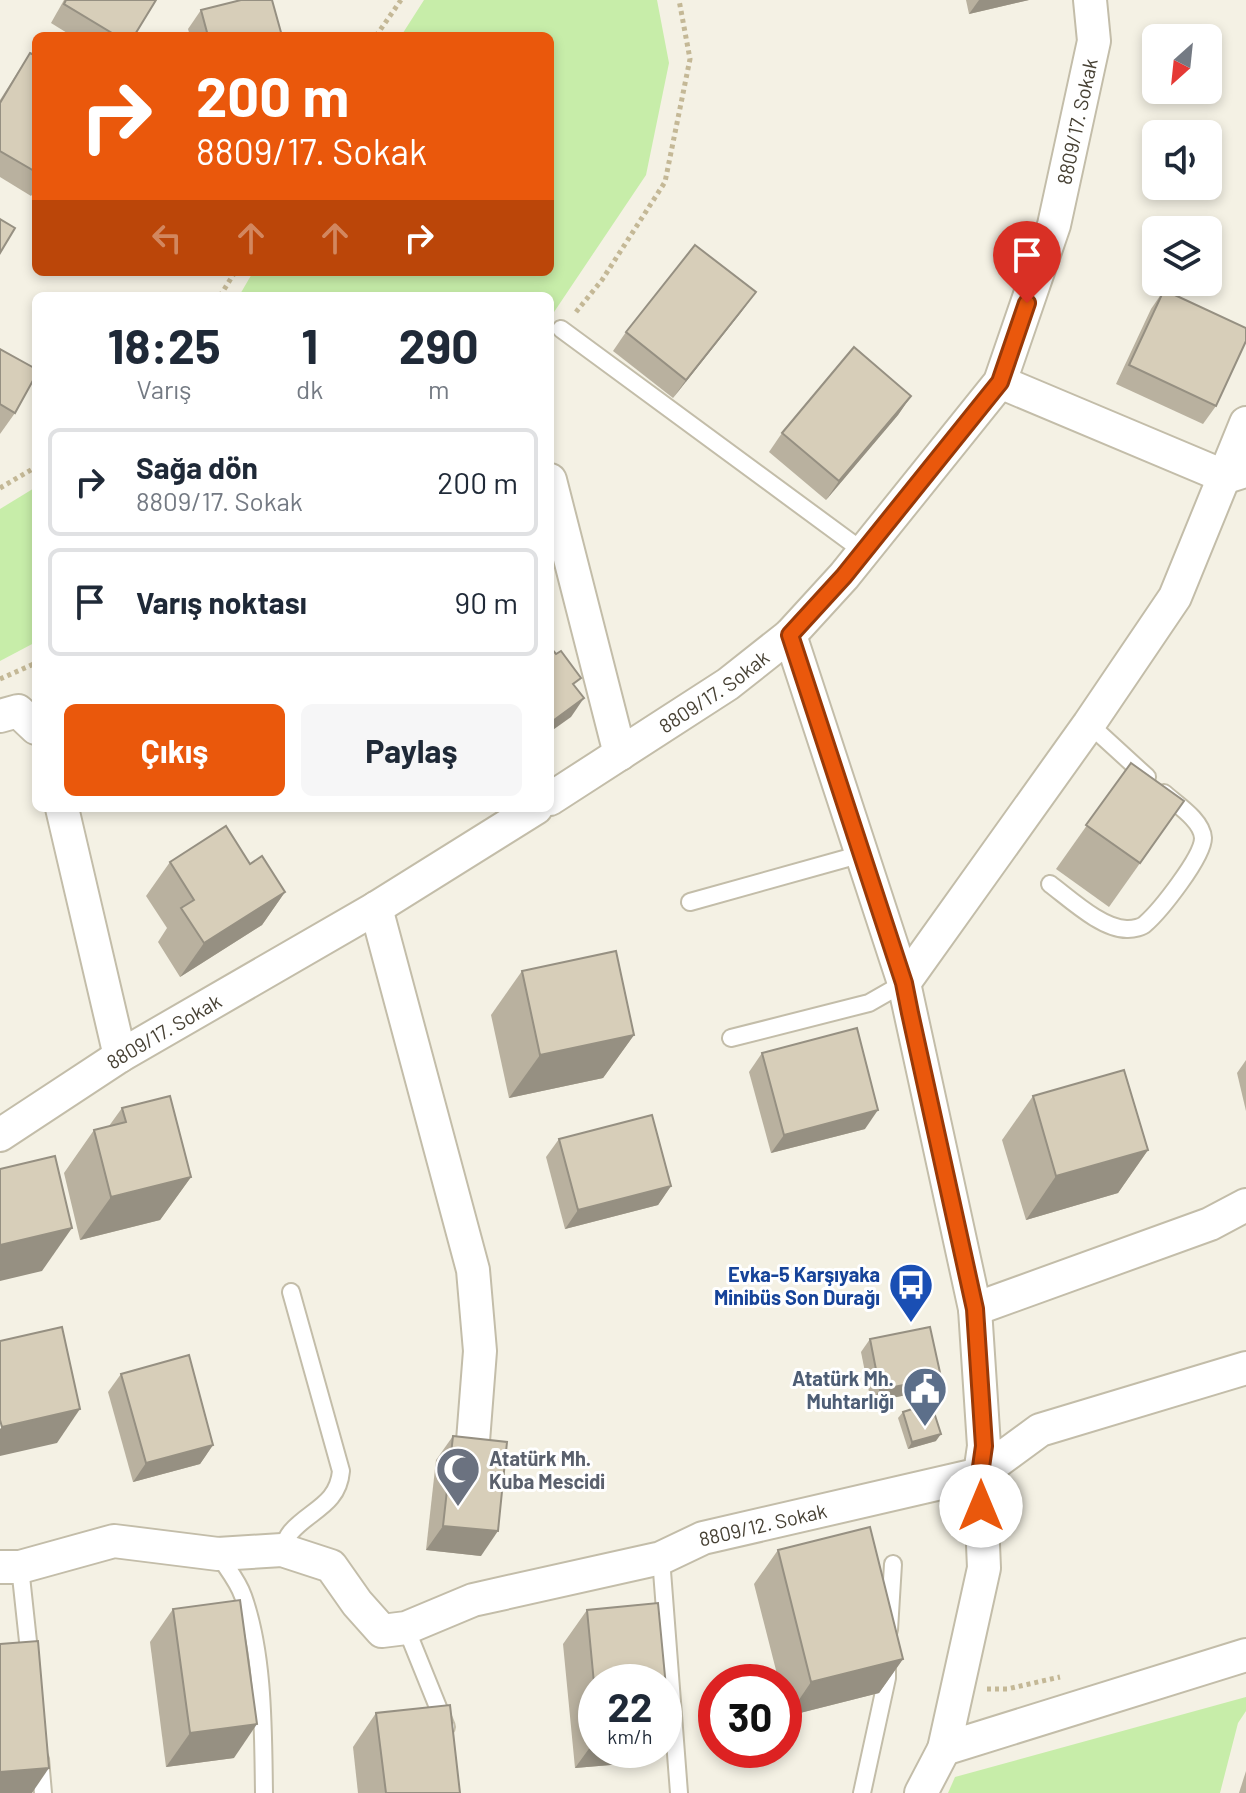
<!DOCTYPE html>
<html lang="tr">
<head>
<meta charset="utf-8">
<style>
  :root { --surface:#fff; --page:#f6f6f7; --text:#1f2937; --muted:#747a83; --line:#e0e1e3; --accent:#ea580c }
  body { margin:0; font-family:Barlow,sans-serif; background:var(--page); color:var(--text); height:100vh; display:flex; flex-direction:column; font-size:30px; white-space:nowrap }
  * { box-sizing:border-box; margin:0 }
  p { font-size:26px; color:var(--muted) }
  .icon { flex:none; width:44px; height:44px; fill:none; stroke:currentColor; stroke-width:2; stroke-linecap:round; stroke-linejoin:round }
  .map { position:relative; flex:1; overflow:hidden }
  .side { position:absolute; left:32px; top:292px; width:522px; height:520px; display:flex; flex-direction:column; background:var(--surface); border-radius:12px; box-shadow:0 4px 12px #0003 }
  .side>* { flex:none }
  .guide { position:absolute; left:32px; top:32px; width:522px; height:244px; border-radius:12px; box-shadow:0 4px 12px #0003; background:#ea580c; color:#fff; overflow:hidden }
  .needle { width:52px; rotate:207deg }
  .buttons { position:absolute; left:1142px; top:24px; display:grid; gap:16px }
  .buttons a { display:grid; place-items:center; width:80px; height:80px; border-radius:12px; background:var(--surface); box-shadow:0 4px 12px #0003; font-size:40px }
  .speed { position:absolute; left:578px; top:1664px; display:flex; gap:16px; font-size:40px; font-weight:700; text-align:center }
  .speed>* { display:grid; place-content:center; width:104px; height:104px; border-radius:50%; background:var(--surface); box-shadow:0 4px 12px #0003; line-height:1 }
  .speed small { font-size:20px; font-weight:400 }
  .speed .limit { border:12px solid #d22; background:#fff; color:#111 }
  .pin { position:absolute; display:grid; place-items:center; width:68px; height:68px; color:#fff; margin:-82px -34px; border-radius:50% 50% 50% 0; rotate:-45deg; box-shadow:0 0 8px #0007 }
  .pin .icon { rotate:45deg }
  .me { position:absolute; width:88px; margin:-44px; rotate:0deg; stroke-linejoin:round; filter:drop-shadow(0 0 6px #0008) }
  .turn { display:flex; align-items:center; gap:28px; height:168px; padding:0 32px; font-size:36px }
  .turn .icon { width:104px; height:104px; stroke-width:2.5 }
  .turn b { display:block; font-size:56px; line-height:68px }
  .lanes { display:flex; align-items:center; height:76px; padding:0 32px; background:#0003; justify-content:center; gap:40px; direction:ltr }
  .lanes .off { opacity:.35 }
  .eta { display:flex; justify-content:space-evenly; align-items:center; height:136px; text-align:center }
  .eta b { font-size:48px; font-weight:700; line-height:56px }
  .primary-button { display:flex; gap:16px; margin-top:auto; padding:16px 32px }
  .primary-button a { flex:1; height:92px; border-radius:12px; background:var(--accent); color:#fff; font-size:32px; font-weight:700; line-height:92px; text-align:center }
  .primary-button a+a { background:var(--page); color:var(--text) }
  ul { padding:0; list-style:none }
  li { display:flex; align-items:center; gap:24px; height:108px; margin:0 16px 12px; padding:0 16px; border:4px solid var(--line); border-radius:12px }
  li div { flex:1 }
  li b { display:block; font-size:30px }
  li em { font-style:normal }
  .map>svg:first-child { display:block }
  .green { fill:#c7eda9 }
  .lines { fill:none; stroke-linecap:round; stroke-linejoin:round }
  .lane-casing { stroke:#c3bda9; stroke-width:20 }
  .street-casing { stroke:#c3bda9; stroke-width:36 }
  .path { stroke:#c4b896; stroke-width:5; stroke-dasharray:4 4; stroke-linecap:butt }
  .lane { stroke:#fff; stroke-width:16 }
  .street { stroke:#fff; stroke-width:32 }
  .wall { fill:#b9b19f }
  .shaded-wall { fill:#969082 }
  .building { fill:#d7ceb9; stroke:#969082; stroke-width:2 }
  .route-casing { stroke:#983908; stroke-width:20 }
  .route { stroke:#ea580c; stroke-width:14 }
  .labels { text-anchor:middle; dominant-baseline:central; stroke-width:6; stroke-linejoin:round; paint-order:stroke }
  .street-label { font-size:20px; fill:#474134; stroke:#fff }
  .transit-label { font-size:20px; font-weight:bold; fill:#164399; stroke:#fff; text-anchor:end }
  .service-label { font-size:20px; font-weight:bold; fill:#4e5e75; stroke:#fff; text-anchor:end }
  .worship-label { font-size:20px; font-weight:bold; fill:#5b616d; stroke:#fff; text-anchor:start }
</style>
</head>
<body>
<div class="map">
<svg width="1246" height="1793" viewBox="0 0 1246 1793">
  <rect width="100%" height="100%" fill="#f4f1e4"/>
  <g class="green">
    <polygon points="424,0 657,0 669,63 646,175 550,318 550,296 239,296 253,272 550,272 550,36 401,36"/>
    <polygon points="36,487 36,642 0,661 0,509"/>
    <polygon points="1246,1697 1246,1711 1238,1723 1220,1793 948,1793 955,1777"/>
  </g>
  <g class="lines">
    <g class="lane-casing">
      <g id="lane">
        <polyline points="561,329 864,552"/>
        <polyline points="1089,724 1147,777"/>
        <path d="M1050,884C1070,899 1103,930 1128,929C1134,929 1142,927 1145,924C1160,911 1203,857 1203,838C1202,820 1176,804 1164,793"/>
        <polyline points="690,902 862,854"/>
        <polyline points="731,1038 869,1003 904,983"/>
        <path d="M282,1550C284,1544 287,1537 291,1532C310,1510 338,1505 341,1471L291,1292"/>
        <path d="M218,1554C226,1567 238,1581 243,1596C264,1655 263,1731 264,1793"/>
        <polyline points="661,1558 679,1793"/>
        <polyline points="20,1567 30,1660"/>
        <polyline points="406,1628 446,1727"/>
        <polyline points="889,1630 893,1564"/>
        <polyline points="40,1759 43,1793"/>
        <polyline points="862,1793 887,1678 887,1665"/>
      </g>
    </g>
    <g class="street-casing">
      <g id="street">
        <polyline points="1000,382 1226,477 1245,471"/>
        <polyline points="550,480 620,754"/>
        <polyline points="790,635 904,983 975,1309 984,1446 980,1474 1040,1430 1246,1368"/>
        <polyline points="0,716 18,711 36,728"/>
        <path id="s1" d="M550,799L728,684L790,635L844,576L1000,382L1054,225L1094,41L1090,0"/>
        <polyline points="62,808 120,1056"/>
        <polyline points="376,908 473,1270 480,1351 473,1441"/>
        <polyline points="904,983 1089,724 1175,597 1246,423"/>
        <path id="s2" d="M0,1135L120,1056L376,908L536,808"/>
        <polyline points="975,1309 1210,1224 1246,1205"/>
        <path id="s3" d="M0,1567H20L114,1541L218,1554L282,1550L331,1566L357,1603L382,1631L406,1628L473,1600L661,1558L703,1538L980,1474L984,1568L944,1749L1246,1655"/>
        <polyline points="921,1793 944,1749"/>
      </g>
    </g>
    <g class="path">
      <polyline points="376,36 401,0"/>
      <polyline points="220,296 235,272"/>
      <polyline points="576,312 602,280 665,182 690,59 679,0"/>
      <polyline points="0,488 36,467"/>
      <polyline points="0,679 36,663"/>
      <polyline points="987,1689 1007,1689 1060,1677"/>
    </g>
    <use href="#lane" class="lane"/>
    <use href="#street" class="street"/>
  </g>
  <g class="wall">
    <polygon points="64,0 156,0 134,36 72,36 51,23"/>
    <polygon points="966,0 1029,0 969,14"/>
    <polygon points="201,10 282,36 190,36 188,29"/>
    <polygon points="30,53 36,56 36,190 31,196 0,177 0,100"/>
    <polygon points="1164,290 1216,406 1203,424 1116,384 1151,309"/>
    <polygon points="742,311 673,398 613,351 626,332"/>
    <polygon points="0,349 15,413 0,434"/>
    <polygon points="911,396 898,415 826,500 769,452 782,433"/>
    <polygon points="1131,763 1184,801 1109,907 1056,869"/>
    <polygon points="170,862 250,864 285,892 262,925 180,977 158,942 167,928 146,896"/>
    <polygon points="522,971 634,1035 603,1078 509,1098 491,1015"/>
    <polygon points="762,1053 865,1129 771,1153 749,1072"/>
    <polygon points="1246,1060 1246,1111 1237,1073"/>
    <polygon points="1033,1096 1148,1150 1118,1193 1026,1220 1002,1140"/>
    <polygon points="122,1108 191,1177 160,1220 80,1240 64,1173 94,1130 109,1126"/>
    <polygon points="559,1139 671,1186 658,1205 565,1229 546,1157"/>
    <polygon points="870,1339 932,1390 871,1402 861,1352"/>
    <polygon points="121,1374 213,1445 200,1464 133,1482 108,1392"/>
    <polygon points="903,1412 936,1441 908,1449 898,1418"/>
    <polygon points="453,1436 481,1556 426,1550 436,1460"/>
    <polygon points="778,1550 903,1659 879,1693 788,1716 784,1701 784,1682 779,1682 754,1584"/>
    <polygon points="173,1609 234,1758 166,1767 150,1642"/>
    <polygon points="587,1610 596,1682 596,1750 646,1762 575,1768 563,1644"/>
    <polygon points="376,1713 460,1793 358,1793 353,1747"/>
    <polygon points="1246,1771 1246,1793 1239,1793"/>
  </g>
  <g class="shaded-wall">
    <polygon points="979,0 1029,0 969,14"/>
    <polygon points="756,292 742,311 673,398 686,380"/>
    <polygon points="911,396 898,415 826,500 839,481"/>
    <polygon points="584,698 571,717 550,732 550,723"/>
    <polygon points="285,892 262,925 180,977 204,943"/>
    <polygon points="634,1035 603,1078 509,1098 540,1055"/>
    <polygon points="878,1110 865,1129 771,1153 784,1135"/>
    <polygon points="1148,1150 1118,1193 1026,1220 1056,1176"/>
    <polygon points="191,1177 160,1220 80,1240 111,1197"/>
    <polygon points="671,1186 658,1205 565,1229 578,1210"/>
    <polygon points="72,1228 42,1271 0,1281 0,1245"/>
    <polygon points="941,1377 932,1390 871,1402 880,1390"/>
    <polygon points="80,1409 57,1443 0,1456 0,1429 2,1427"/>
    <polygon points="941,1434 936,1441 908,1449 912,1442"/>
    <polygon points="213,1445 200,1464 133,1482 146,1463"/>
    <polygon points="443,1526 498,1531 481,1556 426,1550"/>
    <polygon points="903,1659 879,1693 788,1716 811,1682"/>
    <polygon points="257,1724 234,1758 166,1767 190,1733"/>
    <polygon points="596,1739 596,1750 655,1750 646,1762 575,1768"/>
    <polygon points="49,1768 32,1793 0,1793 0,1772"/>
  </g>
  <g class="building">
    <polygon points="66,0 156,0 134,36 117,36 64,4"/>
    <polygon points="241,0 272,0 282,36 208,36 201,10"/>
    <polygon points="30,53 36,56 36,172 0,151 0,103"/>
    <polygon points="0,219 15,228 0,253"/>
    <polygon points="695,245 756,292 686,380 626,332"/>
    <polygon points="1164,290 1246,328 1246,341 1216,406 1129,365"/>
    <polygon points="854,347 911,396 839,481 782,433"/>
    <polygon points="0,349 36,369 36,375 15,413 0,404"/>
    <polygon points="550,647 556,654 561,651 581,678 573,684 584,698 550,723"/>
    <polygon points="1131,763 1184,801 1140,863 1086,825"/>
    <polygon points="226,826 250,864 262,856 285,892 204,943 181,908 194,900 170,862"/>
    <polygon points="616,951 634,1035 540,1055 522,971"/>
    <polygon points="857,1028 878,1110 784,1135 762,1053"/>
    <polygon points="1124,1070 1148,1150 1056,1176 1033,1096"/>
    <polygon points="170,1096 191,1177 111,1197 94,1130 126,1122 122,1108"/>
    <polygon points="652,1115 671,1186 578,1210 559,1139"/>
    <polygon points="55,1156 72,1228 0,1245 0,1169"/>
    <polygon points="62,1327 80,1409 2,1427 0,1420 0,1341"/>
    <polygon points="930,1327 941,1377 880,1390 870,1339"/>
    <polygon points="189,1355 213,1445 146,1463 121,1374"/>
    <polygon points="931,1403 941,1434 912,1442 903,1412"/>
    <polygon points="453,1436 507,1442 498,1531 443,1526"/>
    <polygon points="870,1527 903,1659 811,1682 778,1550"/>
    <polygon points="240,1600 257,1724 190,1733 173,1609"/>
    <polygon points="658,1603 670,1729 664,1729 664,1682 596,1682 596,1704 587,1610"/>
    <polygon points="38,1641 49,1768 0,1772 0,1644"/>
    <polygon points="450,1705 460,1793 386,1793 376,1713"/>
  </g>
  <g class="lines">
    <g class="route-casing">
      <polyline id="route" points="981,1506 980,1474 984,1446 975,1309 910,1013 904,983 790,635 844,576 1000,382 1027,303"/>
    </g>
    <use href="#route" class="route"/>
  </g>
  <defs>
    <g id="bus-pin" transform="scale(2.3)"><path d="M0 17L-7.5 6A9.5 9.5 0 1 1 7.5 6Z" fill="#1a4fb4" stroke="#fff"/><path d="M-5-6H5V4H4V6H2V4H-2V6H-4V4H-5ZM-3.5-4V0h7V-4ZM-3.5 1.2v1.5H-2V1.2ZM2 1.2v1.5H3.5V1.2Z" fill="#fff"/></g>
    <g id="civic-pin" transform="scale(2.3)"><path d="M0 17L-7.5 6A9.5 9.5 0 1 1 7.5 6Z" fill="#5c6f8a" stroke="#fff"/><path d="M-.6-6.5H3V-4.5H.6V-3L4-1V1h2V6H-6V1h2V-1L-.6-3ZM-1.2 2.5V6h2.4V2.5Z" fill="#fff"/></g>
    <g id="mosque-pin" transform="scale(2.3)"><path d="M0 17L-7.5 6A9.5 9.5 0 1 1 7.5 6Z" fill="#6b7280" stroke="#fff"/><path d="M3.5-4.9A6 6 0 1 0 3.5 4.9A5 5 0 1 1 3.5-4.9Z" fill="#fff"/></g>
  </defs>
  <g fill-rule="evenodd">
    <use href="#bus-pin" x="911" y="1285"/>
    <use href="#civic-pin" x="925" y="1389"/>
    <use href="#mosque-pin" x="458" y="1469"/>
  </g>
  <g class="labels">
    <g class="street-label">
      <text stroke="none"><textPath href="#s1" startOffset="892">8809/17. Sokak</textPath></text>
      <text stroke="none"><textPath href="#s1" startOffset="196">8809/17. Sokak</textPath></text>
      <text stroke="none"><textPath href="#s2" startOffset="194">8809/17. Sokak</textPath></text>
      <text stroke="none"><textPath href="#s3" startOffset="818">8809/12. Sokak</textPath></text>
    </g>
    <g class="transit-label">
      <text x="880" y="1274">Evka-5 Karşıyaka<tspan x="880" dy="23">Minibüs Son Durağı</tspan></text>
    </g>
    <g class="service-label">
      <text x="894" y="1378">Atatürk Mh.<tspan x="894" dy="23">Muhtarlığı</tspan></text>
    </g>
    <g class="worship-label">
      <text x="489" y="1458">Atatürk Mh.<tspan x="489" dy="23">Kuba Mescidi</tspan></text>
    </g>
  </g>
</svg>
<div class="buttons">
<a><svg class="needle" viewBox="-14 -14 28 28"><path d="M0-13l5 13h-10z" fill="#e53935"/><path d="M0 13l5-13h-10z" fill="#747a83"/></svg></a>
<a><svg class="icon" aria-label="sound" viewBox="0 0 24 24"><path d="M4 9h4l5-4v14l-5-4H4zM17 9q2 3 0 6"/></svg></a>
<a><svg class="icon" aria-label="layers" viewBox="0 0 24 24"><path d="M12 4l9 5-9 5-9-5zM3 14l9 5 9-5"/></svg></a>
</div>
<div class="speed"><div>22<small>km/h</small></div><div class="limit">30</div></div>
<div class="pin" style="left:1027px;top:303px;background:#d93025"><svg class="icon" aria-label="arrive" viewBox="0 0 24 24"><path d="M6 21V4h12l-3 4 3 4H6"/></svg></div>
<svg class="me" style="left:981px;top:1506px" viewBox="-20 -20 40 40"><circle r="19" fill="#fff"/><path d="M0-13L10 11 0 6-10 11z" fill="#ea580c"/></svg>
<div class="guide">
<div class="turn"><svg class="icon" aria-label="right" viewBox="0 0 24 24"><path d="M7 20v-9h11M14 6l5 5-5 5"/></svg><div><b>200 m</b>8809/17. Sokak</div></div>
<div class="lanes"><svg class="icon off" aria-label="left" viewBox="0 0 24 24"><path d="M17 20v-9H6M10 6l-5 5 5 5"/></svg><svg class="icon off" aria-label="ahead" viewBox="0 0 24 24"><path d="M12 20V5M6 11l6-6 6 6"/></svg><svg class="icon off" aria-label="ahead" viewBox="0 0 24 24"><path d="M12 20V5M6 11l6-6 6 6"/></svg><svg class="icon" aria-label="right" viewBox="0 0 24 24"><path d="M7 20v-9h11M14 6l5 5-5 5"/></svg></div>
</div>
<section class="side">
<div class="eta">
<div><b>18:25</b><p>Varış</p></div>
<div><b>1</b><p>dk</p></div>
<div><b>290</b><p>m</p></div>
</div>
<ul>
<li><svg class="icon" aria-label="right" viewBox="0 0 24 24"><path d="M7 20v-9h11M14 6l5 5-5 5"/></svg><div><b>Sağa dön</b><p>8809/17. Sokak</p></div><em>200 m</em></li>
<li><svg class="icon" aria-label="arrive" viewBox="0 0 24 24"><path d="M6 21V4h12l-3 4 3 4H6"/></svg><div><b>Varış noktası</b></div><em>90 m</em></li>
</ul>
<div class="primary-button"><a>Çıkış</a><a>Paylaş</a></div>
</section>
</div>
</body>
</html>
